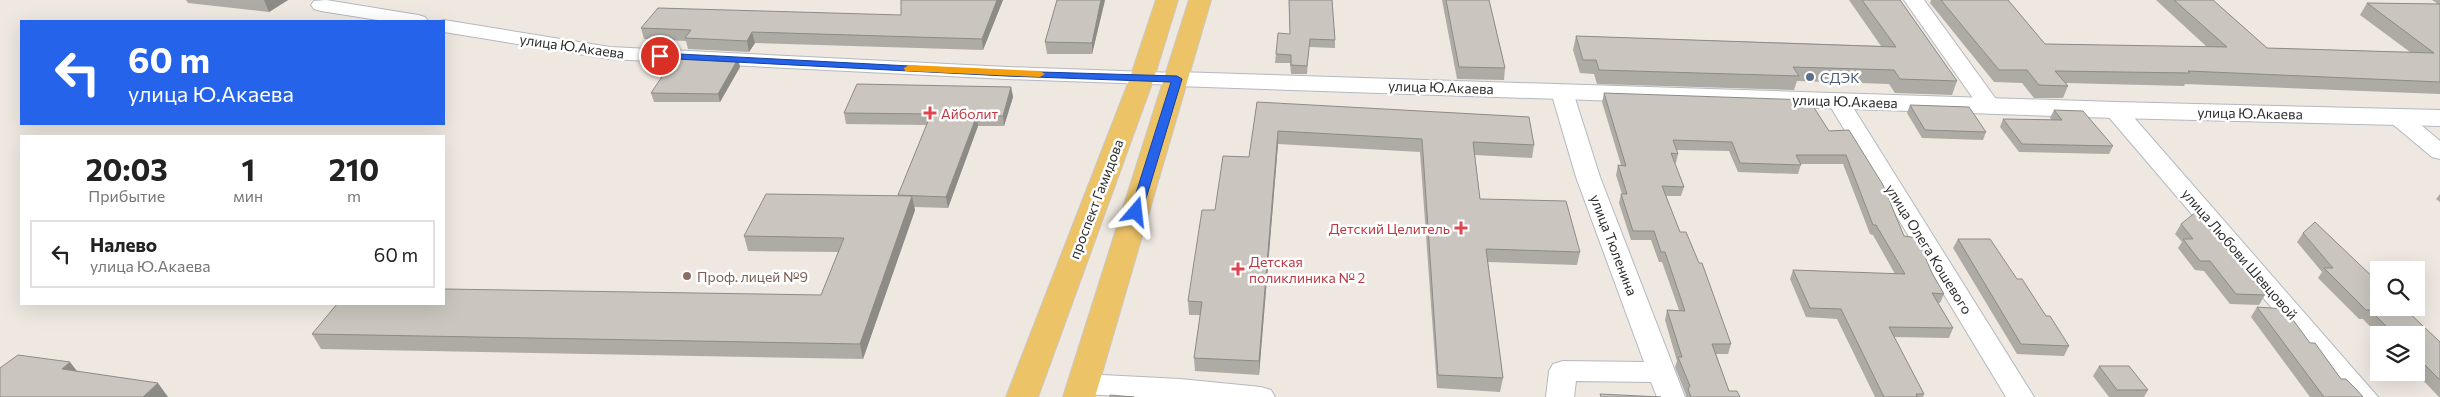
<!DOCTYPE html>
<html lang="ru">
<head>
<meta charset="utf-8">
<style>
  :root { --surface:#fff; --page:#f6f6f6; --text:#222; --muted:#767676; --line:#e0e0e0 }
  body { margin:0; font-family:Commissioner,sans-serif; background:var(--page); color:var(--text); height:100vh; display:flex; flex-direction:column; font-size:19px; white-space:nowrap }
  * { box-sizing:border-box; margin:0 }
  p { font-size:16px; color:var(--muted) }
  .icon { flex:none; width:28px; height:28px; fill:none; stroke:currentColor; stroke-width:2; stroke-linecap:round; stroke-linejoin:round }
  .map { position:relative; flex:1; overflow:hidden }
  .drawer { position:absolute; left:20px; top:135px; width:425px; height:170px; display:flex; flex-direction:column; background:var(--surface); border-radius:0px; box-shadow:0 5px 20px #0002 }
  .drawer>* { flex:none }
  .hud { position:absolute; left:20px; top:20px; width:425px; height:105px; border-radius:0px; box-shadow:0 5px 20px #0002; background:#2563eb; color:#fff; overflow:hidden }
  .buttons { position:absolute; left:2370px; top:261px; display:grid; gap:10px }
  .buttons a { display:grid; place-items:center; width:55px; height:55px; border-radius:0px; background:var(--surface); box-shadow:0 5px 20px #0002; font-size:25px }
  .pin { position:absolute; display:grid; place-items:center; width:42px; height:42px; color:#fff; margin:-21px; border:2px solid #fff; border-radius:50%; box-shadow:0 1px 5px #0007 }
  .me { position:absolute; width:55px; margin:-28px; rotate:17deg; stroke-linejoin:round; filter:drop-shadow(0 0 4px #0008) }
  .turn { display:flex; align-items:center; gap:18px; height:105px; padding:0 25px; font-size:22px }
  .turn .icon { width:65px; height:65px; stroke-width:2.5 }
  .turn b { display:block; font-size:35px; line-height:42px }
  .eta { display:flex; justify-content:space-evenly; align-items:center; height:85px; text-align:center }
  .eta b { font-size:30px; font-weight:700; line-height:35px }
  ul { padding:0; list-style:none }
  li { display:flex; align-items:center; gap:15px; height:68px; margin:0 10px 8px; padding:0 15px; border:2px solid var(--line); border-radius:0px }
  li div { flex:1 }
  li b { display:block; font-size:19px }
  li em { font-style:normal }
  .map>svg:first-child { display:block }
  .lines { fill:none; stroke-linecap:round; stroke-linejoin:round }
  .street-casing { stroke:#b4b8c0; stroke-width:2 }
  .secondary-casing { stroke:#b4b8c0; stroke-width:2 }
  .primary-casing { stroke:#c9c9c9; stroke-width:2 }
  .street { fill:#fff; fill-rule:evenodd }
  .secondary { fill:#fff; fill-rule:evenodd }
  .primary { fill:#edc368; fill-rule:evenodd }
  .wall { fill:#aeaaa4 }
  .shaded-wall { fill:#8d8b86 }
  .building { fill:#cac6bf; stroke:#8d8b86 }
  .route { fill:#2563eb; stroke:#184099 }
  .slow { fill:#f59e0b }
  .service-dot { fill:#5c6f8a; stroke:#fff; stroke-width:2 }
  .health-dot { fill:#e0444e; stroke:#fff; stroke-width:2 }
  .education-dot { fill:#8d6e63; stroke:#fff; stroke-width:2 }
  .labels { text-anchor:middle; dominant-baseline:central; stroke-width:5; stroke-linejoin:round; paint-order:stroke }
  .street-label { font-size:14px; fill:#2e2e2e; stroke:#fff }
  .service-label { font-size:14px; fill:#4e5e75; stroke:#fff; text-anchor:start }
  .health-label { font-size:14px; fill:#be3a42; stroke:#fff; text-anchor:start }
  .education-label { font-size:14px; fill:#785e54; stroke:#fff; text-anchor:start }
</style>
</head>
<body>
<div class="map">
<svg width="2440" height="397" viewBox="0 0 2440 397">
  <rect width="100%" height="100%" fill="#eee8e1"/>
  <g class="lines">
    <g class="street-casing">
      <g id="street">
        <polygon points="326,0 418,15 425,17 428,21 384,21 321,11 314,9 311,5 314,1"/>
        <polygon points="1904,0 1924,0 2001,106 1998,111 1990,112 1982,111"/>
        <polygon points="444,20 610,47 1007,67 1177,73 1184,75 1187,79 1184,83 1177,85 1007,79 610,59 444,32 444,21 439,21"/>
        <polygon points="1562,86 1570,87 1573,92 1600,177 1685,397 1657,397 1651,382 1576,381 1574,397 1546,397 1549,371 1553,364 1563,361 1644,362 1576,177 1551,92 1554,87"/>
        <polygon points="1838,95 1846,96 1849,101 2034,397 2006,397 1827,101 1830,96"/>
        <polygon points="2115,104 2123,105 2378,397 2348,397 2107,115 2104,110 2107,105"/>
        <polygon points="2398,110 2406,112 2440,141 2440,159 2432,157 2390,122 2387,117 2390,112"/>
        <polygon points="1083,374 1180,379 1261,387 1271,390 1275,397 1140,397 1083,394 1073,391 1069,384 1073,377"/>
      </g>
    </g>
    <g class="secondary-casing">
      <polygon id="secondary" points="1177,72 2115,102 2440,110 2440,126 2115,118 1177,86 1168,84 1165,79 1168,74"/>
    </g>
    <g class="primary-casing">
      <g id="primary">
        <polygon points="1156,0 1178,0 1154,78 1038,397 1006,397 1130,78"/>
        <polygon points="1189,0 1211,0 1095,397 1063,397"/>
      </g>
    </g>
    <use href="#street" class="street"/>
    <use href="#secondary" class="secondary"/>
    <use href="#primary" class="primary"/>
  </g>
  <g class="wall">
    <polygon points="186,0 288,0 269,12 188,3"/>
    <polygon points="901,0 1003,0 983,50 755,43 749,52 688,49 686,41 644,39 641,28 901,15"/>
    <polygon points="1105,0 1092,54 1047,54 1045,42"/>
    <polygon points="1289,0 1332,0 1335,40 1335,48 1309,47 1307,74 1291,74 1290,63 1275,63 1276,54 1290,34"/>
    <polygon points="1442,0 1489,0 1505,68 1504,80 1457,79"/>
    <polygon points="1849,0 1900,0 1957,81 1952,95 1895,93 1889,84 1797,81 1794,90 1597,84 1594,74 1580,73 1573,50 1576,36 1881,46"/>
    <polygon points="1931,0 2008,0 2045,44 2207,47 2156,0 2213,0 2267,48 2410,52 2360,15 2367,3 2438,4 2432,0 2440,0 2440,94 2185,84 2184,86 2066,83 2068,86 2063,98 2034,98 2022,83 1994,82 1930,3"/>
    <polygon points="738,59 740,67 720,102 654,102 651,93"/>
    <polygon points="1011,87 1013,97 1004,126 978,126 948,208 914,207 915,210 863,359 321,349 312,334 821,295 838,252 748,251 744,236 898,196 927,125 846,124 844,113"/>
    <polygon points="1604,93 1829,131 1849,130 1904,236 1932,273 1944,294 1940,303 1938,303 1953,328 1949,338 1894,337 1924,394 1923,397 1875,397 1837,319 1806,317 1790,279 1793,270 1895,274 1873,235 1870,234 1843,164 1801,164 1798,174 1738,172 1729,151 1676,150 1678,154 1676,163 1674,163 1684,187 1681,196 1666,196 1680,232 1731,344 1728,354 1716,354 1729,391 1740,397 1686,397 1686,395 1675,367 1677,361 1665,320 1667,310 1679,310 1662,262 1659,262 1651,240 1631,240 1619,203 1621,194 1622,194 1616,175 1618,165 1621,165 1602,102"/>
    <polygon points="1257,102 1534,145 1532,158 1475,155 1480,199 1580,252 1577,265 1488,262 1503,378 1500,392 1437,388 1420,152 1278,144 1259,375 1195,371 1194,358 1200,315 1189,315 1188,301 1215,210 1249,157"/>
    <polygon points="1910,105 1986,132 1983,140 1922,138 1907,113"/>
    <polygon points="2054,110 2113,146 2109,154 2019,152 2000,127 2003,119 2052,120 2050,118"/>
    <polygon points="2440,194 2440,202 2436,199"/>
    <polygon points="2181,224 2265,295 2259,305 2230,304 2204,271 2195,270 2178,248 2182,242 2175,234"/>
    <polygon points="2303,233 2440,342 2440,397 2439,397 2415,372 2416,372 2416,335 2379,336 2363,319 2359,319 2318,278 2322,272 2297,242"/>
    <polygon points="1958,239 2017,279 2069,346 2064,356 2017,354 1953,248"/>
    <polygon points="2257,307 2310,343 2341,379 2363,397 2310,397 2251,317"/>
    <polygon points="2099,366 2148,390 2144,397 2109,397 2093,376"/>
  </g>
  <g class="shaded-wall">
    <polygon points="264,0 288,0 269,12"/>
    <polygon points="997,0 1003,0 983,50 982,39"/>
    <polygon points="1101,0 1105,0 1092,54 1092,43"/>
    <polygon points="752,32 755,43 749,52 747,41"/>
    <polygon points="738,59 740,67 720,102 718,94"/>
    <polygon points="1011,87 1013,97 1004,126 1003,116"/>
    <polygon points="977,115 978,126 948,208 946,197"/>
    <polygon points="1278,131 1278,144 1259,375 1259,361"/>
    <polygon points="912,196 915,210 863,359 860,344"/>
    <polygon points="70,362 80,375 62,369"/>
    <polygon points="158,383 168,397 143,397"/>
  </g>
  <g class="building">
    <polygon points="901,0 997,0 982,39 752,32 747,41 685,38 691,30 641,28 658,8 901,15"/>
    <polygon points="1057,0 1101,0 1092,43 1045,42"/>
    <polygon points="1289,0 1332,0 1335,40 1310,39 1307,66 1291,65 1291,55 1276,54 1278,33 1290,34"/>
    <polygon points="1446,0 1489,0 1505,68 1459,67"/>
    <polygon points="1862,0 1900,0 1957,81 1900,79 1894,70 1793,67 1799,76 1599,70 1596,60 1583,60 1576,36 1896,47"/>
    <polygon points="1941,0 2008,0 2045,44 2227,47 2174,0 2213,0 2267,48 2434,53 2367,3 2440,4 2440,82 2188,71 2190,73 2055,71 2068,86 2039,85 2027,70 1999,70"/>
    <polygon points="676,56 738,59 718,94 651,93"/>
    <polygon points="857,84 1011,87 1003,116 977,115 946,197 898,195 931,114 844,113"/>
    <polygon points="1604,93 1809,100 1829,131 1849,130 1883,185 1904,236 1917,238 1932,273 1944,294 1932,293 1953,328 1889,327 1924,394 1916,394 1917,397 1884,397 1841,309 1810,308 1793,270 1905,274 1876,225 1873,225 1846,155 1796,155 1801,165 1740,163 1732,142 1673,140 1678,154 1671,153 1684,187 1662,186 1680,232 1686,232 1699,263 1702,263 1731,344 1712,344 1729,391 1737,391 1740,397 1691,397 1688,389 1690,386 1678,357 1682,357 1667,310 1685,311 1665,252 1661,252 1654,231 1633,231 1621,194 1627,194 1618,165 1626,166"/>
    <polygon points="1257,102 1529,117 1534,145 1473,142 1480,199 1566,201 1580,252 1486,249 1503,378 1438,375 1422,139 1278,131 1259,361 1194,358 1202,302 1188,301 1202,210 1215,210 1223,156 1249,157"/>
    <polygon points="1910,105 1969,107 1986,132 1925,130"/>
    <polygon points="2054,110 2083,111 2113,146 2022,144 2003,119 2062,120"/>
    <polygon points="766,194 912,196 860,344 312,334 337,304 444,304 444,289 821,295 844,238 744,236"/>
    <polygon points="2196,212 2265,295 2236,294 2210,261 2200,261 2183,239 2193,239 2181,224"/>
    <polygon points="2315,222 2379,283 2379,308 2404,308 2440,342 2440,380 2416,356 2416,335 2395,335 2370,310 2366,310 2324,268 2333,268 2303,233"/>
    <polygon points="1958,239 1990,239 2017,279 2022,279 2046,316 2050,316 2069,346 2021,344"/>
    <polygon points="2257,307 2285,309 2310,343 2315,343 2341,379 2346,379 2356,389 2363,397 2324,397"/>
    <polygon points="18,355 70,362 62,369 158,383 143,397 0,397 0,368"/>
    <polygon points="2099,366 2129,366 2148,390 2117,390"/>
    <polygon points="1600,394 1661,397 1601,397"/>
    <polygon points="1110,395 1134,397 1110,397"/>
  </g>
  <polygon class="route" points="660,53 1006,71 1177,76 1182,79 1142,212 1136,216 1130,212 1171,82 1006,76 657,58 657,54"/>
  <polygon class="slow" points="909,65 1040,71 1045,74 1040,77 905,71 904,68"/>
  <circle class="service-dot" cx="1810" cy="77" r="5"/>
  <g class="health-dot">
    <path d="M927.5 105.5h5v5h5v5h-5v5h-5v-5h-5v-5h5z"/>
    <path d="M1458.5 220.5h5v5h5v5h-5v5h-5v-5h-5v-5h5z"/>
    <path d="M1235.5 261.5h5v5h5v5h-5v5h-5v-5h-5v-5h5z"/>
  </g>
  <circle class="education-dot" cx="687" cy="276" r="5"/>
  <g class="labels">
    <g class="street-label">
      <text transform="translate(572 46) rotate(8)">улица Ю.Акаева</text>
      <text transform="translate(1441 87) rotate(2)">улица Ю.Акаева</text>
      <text transform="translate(1845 101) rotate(2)">улица Ю.Акаева</text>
      <text transform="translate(2250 113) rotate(1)">улица Ю.Акаева</text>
      <text transform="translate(1096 199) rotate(-69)">проспект Гамидова</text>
      <text transform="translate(1614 245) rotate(69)">улица Тюленина</text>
      <text transform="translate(1929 249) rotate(58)">улица Олега Кошевого</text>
      <text transform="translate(2240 254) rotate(49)">улица Любови Шевцовой</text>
    </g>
    <g class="service-label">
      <text x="1820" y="77">СДЭК</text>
    </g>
    <g class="health-label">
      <text x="941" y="113">Айболит</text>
      <text x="1450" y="228" text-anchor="end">Детский Целитель</text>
      <text x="1249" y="261">Детская<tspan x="1249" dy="16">поликлиника № 2</tspan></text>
    </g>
    <g class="education-label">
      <text x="697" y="276">Проф. лицей №9</text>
    </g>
  </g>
</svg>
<div class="buttons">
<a><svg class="icon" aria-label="search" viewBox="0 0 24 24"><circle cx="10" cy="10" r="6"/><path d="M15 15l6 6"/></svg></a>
<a><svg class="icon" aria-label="layers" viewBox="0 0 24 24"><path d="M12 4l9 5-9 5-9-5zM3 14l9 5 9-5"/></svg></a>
</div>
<div class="pin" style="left:660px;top:56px;background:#d93025"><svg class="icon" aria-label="arrive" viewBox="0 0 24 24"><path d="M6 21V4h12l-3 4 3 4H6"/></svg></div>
<svg class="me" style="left:1136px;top:212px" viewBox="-20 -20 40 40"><path d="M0-17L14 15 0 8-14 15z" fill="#2563eb" stroke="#fff" stroke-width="4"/></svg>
<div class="hud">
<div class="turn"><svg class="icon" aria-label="left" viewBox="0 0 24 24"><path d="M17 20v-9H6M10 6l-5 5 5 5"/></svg><div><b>60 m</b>улица Ю.Акаева</div></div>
</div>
<section class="drawer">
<div class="eta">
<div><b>20:03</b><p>Прибытие</p></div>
<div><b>1</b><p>мин</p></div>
<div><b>210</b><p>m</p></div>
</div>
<ul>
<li><svg class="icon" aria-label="left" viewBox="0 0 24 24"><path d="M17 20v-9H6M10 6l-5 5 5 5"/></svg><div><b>Налево</b><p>улица Ю.Акаева</p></div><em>60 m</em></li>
</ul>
</section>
</div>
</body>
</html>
